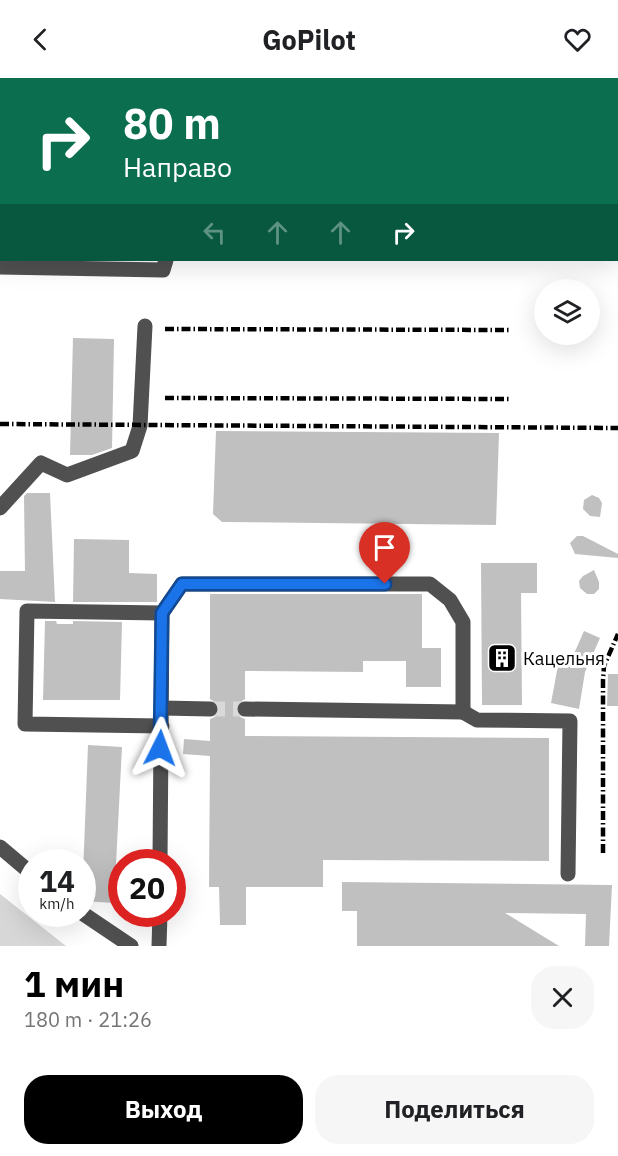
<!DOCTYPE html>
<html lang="ru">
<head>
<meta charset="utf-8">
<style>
  :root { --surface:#fff; --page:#f6f6f6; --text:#202124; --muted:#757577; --accent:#000 }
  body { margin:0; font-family:"IBM Plex Sans",sans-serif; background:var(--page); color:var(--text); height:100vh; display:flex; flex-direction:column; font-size:22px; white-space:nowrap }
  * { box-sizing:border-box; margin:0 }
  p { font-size:20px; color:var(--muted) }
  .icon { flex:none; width:33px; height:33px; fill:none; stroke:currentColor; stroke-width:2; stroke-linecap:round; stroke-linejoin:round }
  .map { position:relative; height:868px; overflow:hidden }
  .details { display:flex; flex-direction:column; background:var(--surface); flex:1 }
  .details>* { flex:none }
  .guide { position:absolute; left:0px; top:0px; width:618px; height:183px; box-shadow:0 6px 24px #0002; background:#0b6e4f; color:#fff; overflow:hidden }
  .fabs { position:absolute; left:534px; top:201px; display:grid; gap:12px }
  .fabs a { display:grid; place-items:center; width:66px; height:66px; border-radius:50%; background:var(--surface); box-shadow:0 6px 24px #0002; font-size:30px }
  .speed { position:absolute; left:18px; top:771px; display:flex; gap:12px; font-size:30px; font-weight:700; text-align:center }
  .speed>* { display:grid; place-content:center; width:78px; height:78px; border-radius:50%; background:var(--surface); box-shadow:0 6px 24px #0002; line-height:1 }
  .speed small { font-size:15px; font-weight:400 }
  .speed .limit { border:9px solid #d22; background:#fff; color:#111 }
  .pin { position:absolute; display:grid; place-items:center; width:51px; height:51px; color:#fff; margin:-62px -26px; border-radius:50% 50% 50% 0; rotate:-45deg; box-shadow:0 0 6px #0007 }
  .pin .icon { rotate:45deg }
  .me { position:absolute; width:66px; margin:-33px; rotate:3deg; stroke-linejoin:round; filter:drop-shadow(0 0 4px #0008) }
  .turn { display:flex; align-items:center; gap:21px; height:126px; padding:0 24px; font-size:27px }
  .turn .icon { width:78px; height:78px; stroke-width:2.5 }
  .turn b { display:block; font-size:42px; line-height:51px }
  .lanes { display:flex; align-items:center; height:57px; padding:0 24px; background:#0003; justify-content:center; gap:30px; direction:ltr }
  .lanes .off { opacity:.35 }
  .round { display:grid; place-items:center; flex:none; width:63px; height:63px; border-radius:24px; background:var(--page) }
  .headline { display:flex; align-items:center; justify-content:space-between; height:102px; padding:0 24px }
  h1 { font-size:36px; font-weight:700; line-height:45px; color:var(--accent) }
  .cta { display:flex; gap:12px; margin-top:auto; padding:12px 24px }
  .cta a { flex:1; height:69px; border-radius:24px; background:var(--accent); color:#fff; font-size:24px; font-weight:700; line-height:69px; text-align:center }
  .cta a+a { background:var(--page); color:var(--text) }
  header { display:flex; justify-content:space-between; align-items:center; height:78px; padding:0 24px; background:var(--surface); font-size:27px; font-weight:700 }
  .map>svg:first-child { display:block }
  .green { fill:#d7d7d7 }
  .building { fill:#c0c0c0 }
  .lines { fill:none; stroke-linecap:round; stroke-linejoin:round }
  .minor-tunnel { stroke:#d9d9d9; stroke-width:15; stroke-dasharray:15 8; stroke-linecap:butt }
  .minor { stroke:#505050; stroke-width:15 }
  .rail { stroke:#000; stroke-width:4.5; stroke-dasharray:9 3 1.5 3; stroke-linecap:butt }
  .route-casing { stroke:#114b97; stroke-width:15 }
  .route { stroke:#1a73e8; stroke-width:10 }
  .labels { text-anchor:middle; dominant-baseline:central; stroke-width:6; stroke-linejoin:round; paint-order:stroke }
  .poi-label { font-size:18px; fill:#000; stroke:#fff; text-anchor:start }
</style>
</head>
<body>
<header><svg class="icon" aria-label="back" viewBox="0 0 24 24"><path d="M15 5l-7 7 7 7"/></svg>GoPilot<svg class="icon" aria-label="heart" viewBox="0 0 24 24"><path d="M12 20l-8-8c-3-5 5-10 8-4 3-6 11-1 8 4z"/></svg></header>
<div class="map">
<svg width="618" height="868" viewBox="0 0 618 868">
  <rect width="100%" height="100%" fill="#fff"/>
  <polygon class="green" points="0,816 66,868 0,868"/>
  <g class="building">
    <polygon points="73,260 114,261 112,370 92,377 70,377"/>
    <polygon points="216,353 499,355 496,447 222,444 213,436"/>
    <polygon points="27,415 50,415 55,524 0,521 0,493 25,493 24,418"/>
    <polygon points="592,417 599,420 602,425 600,439 590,438 583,431 584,422"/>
    <polygon points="577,458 583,458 618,476 618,480 575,476 570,465"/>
    <polygon points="74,461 129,462 129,495 157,496 157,524 73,524"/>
    <polygon points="481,485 537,485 537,515 521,515 522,627 482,627"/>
    <polygon points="594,492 599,504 599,511 594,516 587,516 580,510 579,503 583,498"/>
    <polygon points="210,516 422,516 422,570 441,570 441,609 406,609 406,583 363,583 363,594 245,593 245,621 237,626 235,631 240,639 245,641 245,658 549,660 549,783 323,782 323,809 246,809 246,847 220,847 219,809 209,809 210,678 183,676 184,661 210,663 210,641 215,639 220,632 218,626 210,621"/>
    <polygon points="45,543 56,543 57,546 73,546 73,543 122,544 120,622 43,622"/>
    <polygon points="584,553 600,560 585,594 579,631 551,625 559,582 570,585"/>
    <polygon points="608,596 618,596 618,628 607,628"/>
    <polygon points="88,667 122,669 114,825 82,823"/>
    <polygon points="342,804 612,807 609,868 585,868 586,836 505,835 559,868 357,868 357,833 342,833"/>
  </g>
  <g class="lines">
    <polyline class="minor-tunnel" points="210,631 245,631"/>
    <g class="minor">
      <polyline points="290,0 292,2"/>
      <polyline points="0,189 163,192 166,182"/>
      <polyline points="0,430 41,385 67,397 132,373 140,348 145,248"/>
      <polyline points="162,535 182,506 430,506 450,522 463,544 463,634 245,631"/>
      <polyline points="162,630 210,631"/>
      <polyline points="463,634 477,642 570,643 568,796"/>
      <polyline points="0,769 32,796"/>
      <polyline points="160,784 162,535 27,533 25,646 162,648"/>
      <polyline points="82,835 131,868"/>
      <polyline points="159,868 160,836"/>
    </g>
    <g class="rail">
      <polyline points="165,251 510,252"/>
      <polyline points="165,320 510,321"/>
      <polyline points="0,346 618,350"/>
      <polyline points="603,775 603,602 604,588 618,556"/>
    </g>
  </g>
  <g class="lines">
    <g class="route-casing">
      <polyline id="route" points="160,670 162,535 182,506 385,506"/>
    </g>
    <use href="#route" class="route"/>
  </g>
  <defs>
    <g id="building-square" transform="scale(1.5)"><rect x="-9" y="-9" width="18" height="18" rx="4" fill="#000" stroke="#fff"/><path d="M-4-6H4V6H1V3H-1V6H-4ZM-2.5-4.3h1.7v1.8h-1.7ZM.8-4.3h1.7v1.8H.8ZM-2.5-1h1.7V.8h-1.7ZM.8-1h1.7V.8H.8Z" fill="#fff"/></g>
  </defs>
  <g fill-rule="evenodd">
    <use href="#building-square" x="502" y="580"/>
  </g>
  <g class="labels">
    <g class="poi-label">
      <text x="523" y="580">Кацельня</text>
    </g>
  </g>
</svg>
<div class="fabs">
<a><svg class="icon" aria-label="layers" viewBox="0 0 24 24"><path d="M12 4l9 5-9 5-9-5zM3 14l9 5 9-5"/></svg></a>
</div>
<div class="speed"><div>14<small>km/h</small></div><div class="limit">20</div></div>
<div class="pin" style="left:385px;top:506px;background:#d93025"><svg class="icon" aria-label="arrive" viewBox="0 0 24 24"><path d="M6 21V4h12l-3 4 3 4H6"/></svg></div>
<svg class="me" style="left:160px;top:670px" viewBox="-20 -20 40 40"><path d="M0-17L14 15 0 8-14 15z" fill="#1a73e8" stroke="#fff" stroke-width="4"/></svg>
<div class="guide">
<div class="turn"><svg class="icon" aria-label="right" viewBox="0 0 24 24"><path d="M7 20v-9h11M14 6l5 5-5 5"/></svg><div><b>80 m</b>Направо</div></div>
<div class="lanes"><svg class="icon off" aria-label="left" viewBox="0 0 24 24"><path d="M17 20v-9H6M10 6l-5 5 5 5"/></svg><svg class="icon off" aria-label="ahead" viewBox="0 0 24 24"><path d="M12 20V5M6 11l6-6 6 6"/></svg><svg class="icon off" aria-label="ahead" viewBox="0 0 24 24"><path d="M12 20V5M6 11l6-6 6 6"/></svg><svg class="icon" aria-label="right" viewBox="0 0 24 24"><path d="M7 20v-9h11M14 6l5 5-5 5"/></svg></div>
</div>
</div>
<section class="details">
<div class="headline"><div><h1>1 мин</h1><p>180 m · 21:26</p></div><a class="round"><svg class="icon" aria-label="close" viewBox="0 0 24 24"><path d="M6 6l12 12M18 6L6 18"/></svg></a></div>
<div class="cta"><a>Выход</a><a>Поделиться</a></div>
</section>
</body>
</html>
